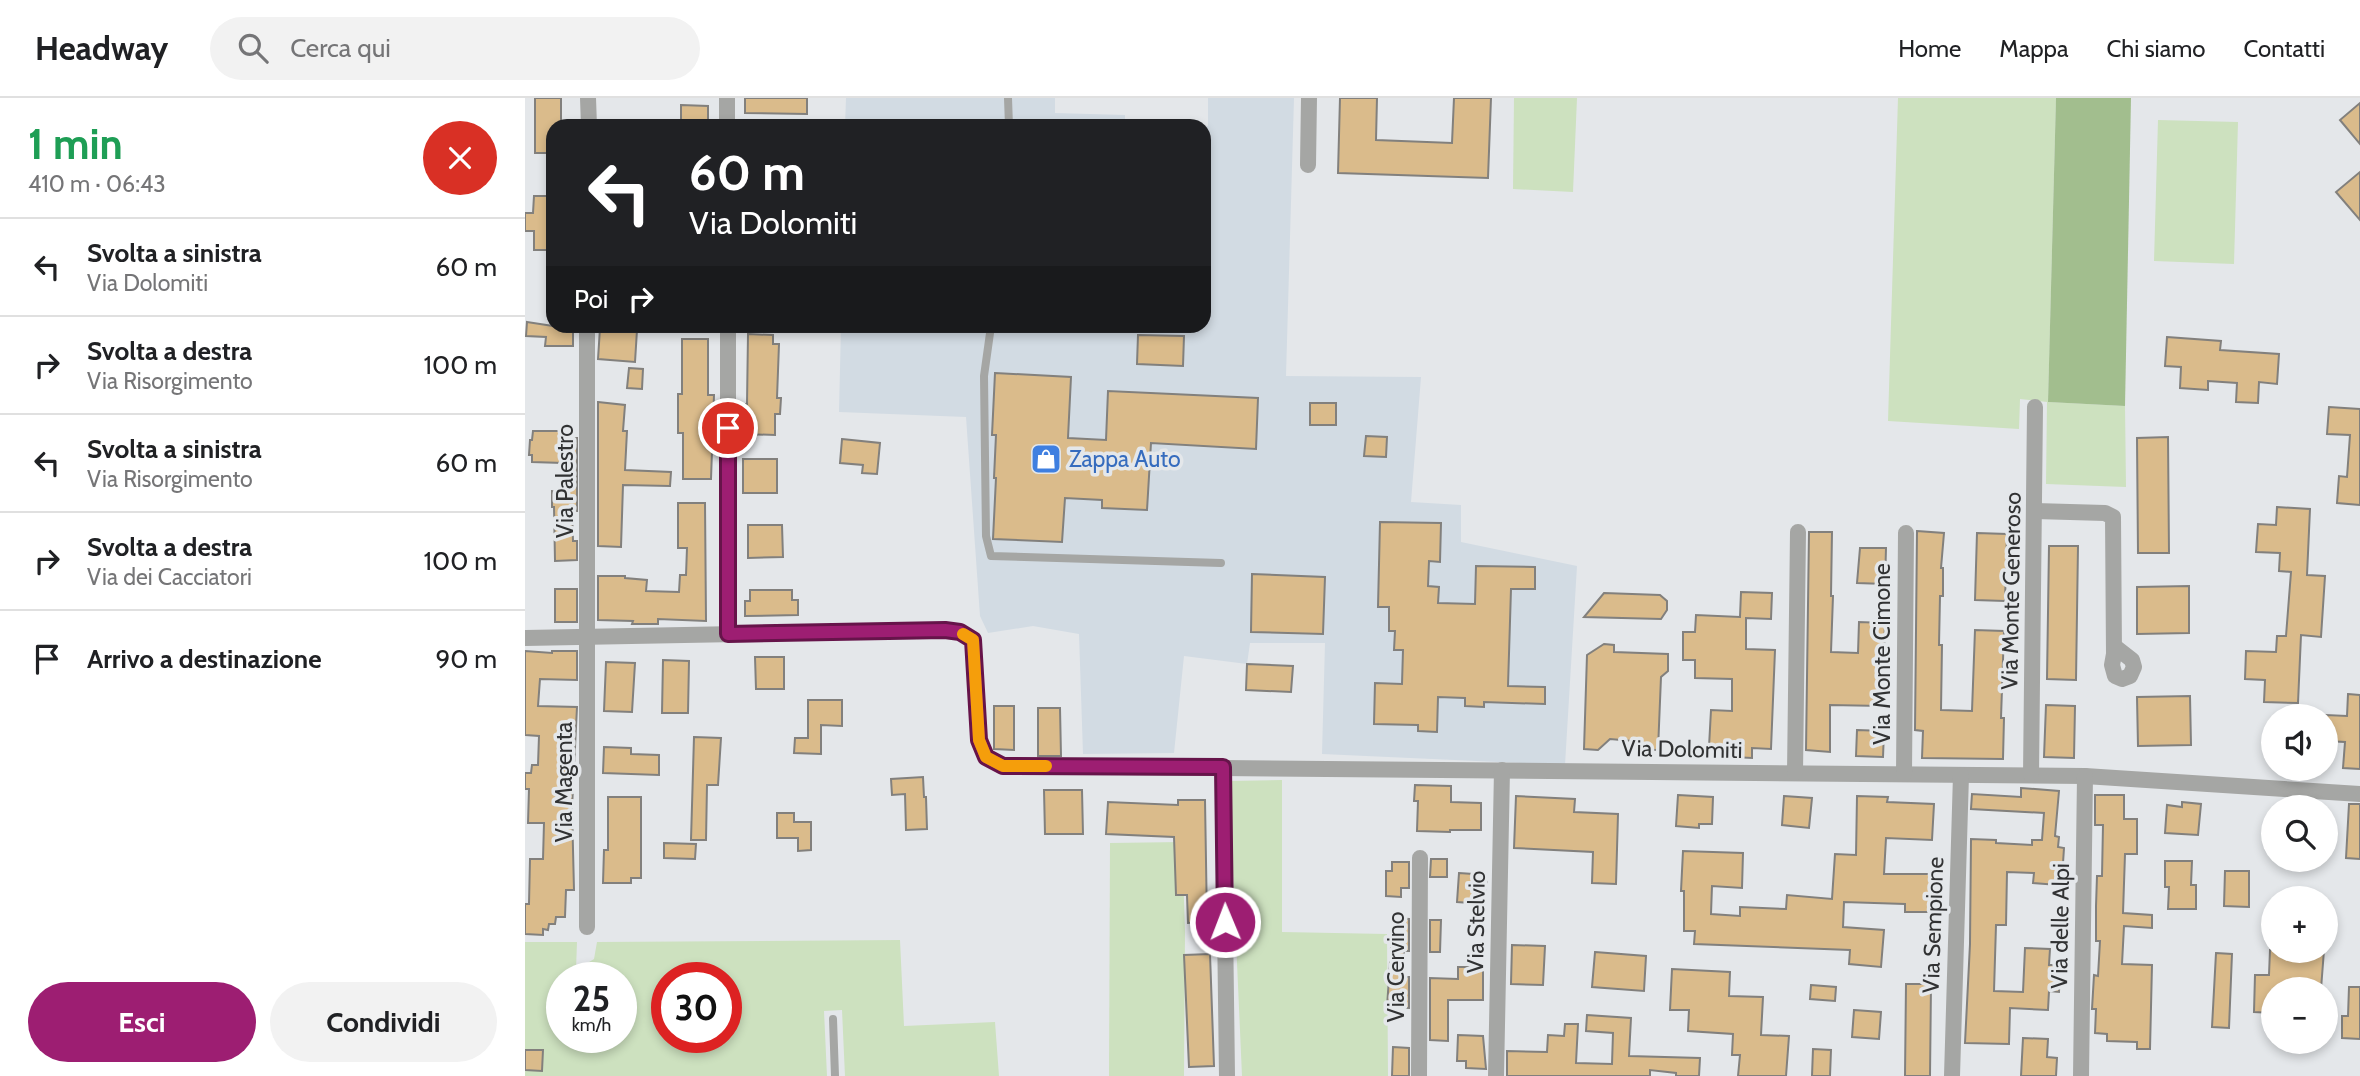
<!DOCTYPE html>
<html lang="it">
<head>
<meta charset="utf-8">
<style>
  :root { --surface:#fff; --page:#f2f2f2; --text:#202124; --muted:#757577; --line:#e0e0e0; --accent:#9d1e72 }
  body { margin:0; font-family:Cabin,sans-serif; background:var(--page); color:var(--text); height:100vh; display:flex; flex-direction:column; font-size:26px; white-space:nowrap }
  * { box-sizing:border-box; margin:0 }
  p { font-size:23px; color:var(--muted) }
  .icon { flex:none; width:38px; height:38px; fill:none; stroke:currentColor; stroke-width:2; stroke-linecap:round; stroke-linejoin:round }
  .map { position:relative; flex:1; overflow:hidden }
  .details { display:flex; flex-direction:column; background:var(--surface); width:525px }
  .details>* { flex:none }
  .top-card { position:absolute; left:21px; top:21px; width:665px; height:214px; border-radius:21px; box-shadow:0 4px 10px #0003; background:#202124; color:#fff; overflow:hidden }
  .tools { position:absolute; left:1736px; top:606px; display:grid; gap:14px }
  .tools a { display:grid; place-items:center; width:77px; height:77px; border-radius:50%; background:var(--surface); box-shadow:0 4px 10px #0003; font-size:35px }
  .speed { position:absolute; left:21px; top:864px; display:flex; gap:14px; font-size:35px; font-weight:700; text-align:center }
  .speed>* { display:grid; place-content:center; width:91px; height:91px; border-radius:50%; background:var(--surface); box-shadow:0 4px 10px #0003; line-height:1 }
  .speed small { font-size:18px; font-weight:400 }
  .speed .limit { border:10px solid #d22; background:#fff; color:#111 }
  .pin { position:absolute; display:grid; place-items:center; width:60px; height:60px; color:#fff; margin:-30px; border:4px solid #fff; border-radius:50%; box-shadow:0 2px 7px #0007 }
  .me { position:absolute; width:77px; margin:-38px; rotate:359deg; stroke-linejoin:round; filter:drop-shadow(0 0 5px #0008) }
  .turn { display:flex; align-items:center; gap:24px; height:147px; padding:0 28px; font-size:32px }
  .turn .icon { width:91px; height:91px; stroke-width:2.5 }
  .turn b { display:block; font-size:49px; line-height:60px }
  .then { display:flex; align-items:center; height:66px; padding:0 28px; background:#0003; gap:14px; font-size:26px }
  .round { display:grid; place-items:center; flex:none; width:74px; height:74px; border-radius:37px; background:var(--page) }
  .head { display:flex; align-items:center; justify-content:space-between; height:119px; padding:0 28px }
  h1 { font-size:42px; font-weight:700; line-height:52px; color:#1e9e55 }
  .action { display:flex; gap:14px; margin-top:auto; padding:14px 28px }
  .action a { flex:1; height:80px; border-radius:42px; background:var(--accent); color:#fff; font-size:28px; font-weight:700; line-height:80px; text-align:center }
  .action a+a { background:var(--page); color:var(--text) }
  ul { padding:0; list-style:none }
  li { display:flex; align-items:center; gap:21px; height:98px; padding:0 28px; border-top:2px solid var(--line) }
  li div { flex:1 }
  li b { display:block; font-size:26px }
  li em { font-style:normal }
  header { display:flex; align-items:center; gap:42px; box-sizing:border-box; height:98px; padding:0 35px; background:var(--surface); border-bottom:2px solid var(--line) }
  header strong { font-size:33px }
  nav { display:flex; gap:38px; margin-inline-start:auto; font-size:24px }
  .search { width:490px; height:63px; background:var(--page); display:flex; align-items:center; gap:18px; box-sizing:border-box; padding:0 24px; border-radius:38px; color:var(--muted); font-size:26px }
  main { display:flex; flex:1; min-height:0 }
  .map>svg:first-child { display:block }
  .built { fill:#d2dbe3 }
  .green { fill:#cde1bf; fill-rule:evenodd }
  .forest { fill:#a2be8e }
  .building { fill:#dabb8b; stroke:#82807d; stroke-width:2 }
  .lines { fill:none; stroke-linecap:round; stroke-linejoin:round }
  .lane { stroke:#a5a6a4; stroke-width:8 }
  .street { stroke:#a5a6a4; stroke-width:16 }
  .route-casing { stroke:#66144a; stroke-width:18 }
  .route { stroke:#9d1e72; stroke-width:12 }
  .slow { stroke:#f59e0b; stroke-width:12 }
  .labels { text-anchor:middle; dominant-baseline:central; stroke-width:7; stroke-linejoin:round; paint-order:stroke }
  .shop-label { font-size:23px; fill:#366cbe; stroke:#e4e7ea; text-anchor:start }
  .street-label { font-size:23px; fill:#313233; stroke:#e4e7ea }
</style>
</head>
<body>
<header>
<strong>Headway</strong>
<div class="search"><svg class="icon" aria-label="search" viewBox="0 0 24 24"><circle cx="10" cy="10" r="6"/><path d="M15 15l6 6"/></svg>Cerca qui</div>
<nav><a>Home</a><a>Mappa</a><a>Chi siamo</a><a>Contatti</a></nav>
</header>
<main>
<section class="details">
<div class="head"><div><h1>1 min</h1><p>410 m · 06:43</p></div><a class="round" style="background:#d93025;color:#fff"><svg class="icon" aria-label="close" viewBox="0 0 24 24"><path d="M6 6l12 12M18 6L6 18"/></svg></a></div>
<ul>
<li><svg class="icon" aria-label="left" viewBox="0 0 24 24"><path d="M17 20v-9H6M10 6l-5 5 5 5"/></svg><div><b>Svolta a sinistra</b><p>Via Dolomiti</p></div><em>60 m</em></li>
<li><svg class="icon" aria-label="right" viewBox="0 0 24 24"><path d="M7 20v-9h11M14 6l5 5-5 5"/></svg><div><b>Svolta a destra</b><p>Via Risorgimento</p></div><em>100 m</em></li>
<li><svg class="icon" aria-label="left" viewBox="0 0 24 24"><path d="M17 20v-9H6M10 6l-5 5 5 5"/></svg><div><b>Svolta a sinistra</b><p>Via Risorgimento</p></div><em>60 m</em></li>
<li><svg class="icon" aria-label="right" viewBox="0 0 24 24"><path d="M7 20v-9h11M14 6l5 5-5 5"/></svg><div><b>Svolta a destra</b><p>Via dei Cacciatori</p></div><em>100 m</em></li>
<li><svg class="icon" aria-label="arrive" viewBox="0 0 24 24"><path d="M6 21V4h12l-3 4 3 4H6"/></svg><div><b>Arrivo a destinazione</b></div><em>90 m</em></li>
</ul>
<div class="action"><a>Esci</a><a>Condividi</a></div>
</section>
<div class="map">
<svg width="1835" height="978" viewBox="0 0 1835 978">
  <rect width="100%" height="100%" fill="#e4e7ea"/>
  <g class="built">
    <polygon points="321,0 530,0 530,15 600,17 600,27 651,28 320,28"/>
    <polygon points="683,0 769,0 761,278 896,279 886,404 936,407 936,444 1052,468 1040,667 797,656 800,545 725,545 722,566 659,558 649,655 558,656 554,536 508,528 463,535 455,518 441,319 314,314 316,228 679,228 679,29 683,28"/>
  </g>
  <g class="green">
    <polygon points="989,0 1052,0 1048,94 988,91"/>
    <polygon points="1373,0 1531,0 1523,304 1600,308 1601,389 1521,386 1522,304 1495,301 1494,331 1363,323"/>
    <polygon points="1633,22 1713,24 1709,166 1629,163"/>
    <polygon points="757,682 757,834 862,836 863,978 717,978 704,683"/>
    <polygon points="657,744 660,833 659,978 584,978 585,745"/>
    <path d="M375,842L379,928L470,924L474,978H320L317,912L299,913L302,978H0V844H52L51,872L69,861L72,844ZM37,880H96V940H37ZM142,880H201V940H142Z"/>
  </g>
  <polygon class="forest" points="1531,0 1606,0 1600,308 1523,304"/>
  <g class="building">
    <polygon points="10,0 36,0 36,28 28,28 28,55 10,55"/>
    <polygon points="220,0 282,0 282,16 220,15"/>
    <polygon points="815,0 852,0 851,42 927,45 929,0 966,0 963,80 813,75"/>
    <polygon points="1835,5 1835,46 1815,22"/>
    <polygon points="156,7 183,8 183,28 156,28"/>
    <polygon points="1835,74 1835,122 1811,94"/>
    <polygon points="9,98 28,98 28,152 9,152 9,133 0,133 0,115 8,115"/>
    <polygon points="2,224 28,228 48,228 48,248 20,248 21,239 1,238"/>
    <polygon points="75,230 112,232 110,264 73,261"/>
    <polygon points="223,236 248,237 248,246 254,246 252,300 256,300 255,316 250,316 250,337 218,336 218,306 222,306"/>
    <polygon points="613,237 659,238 658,268 612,266"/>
    <polygon points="1642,239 1696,243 1695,252 1754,256 1752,286 1734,284 1733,305 1711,304 1712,285 1683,283 1683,292 1655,290 1656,269 1640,268"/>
    <polygon points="157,241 183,241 183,297 189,297 186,381 158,381 158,335 153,335 153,296 157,296"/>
    <polygon points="104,270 118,271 117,291 102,290"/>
    <polygon points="470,275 546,279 543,340 581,342 583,293 733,300 731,351 626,345 622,412 577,410 577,402 540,400 537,444 468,441 471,380 469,380 471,337 467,337"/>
    <polygon points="73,304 100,307 98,333 102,333 100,372 146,374 145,388 98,387 96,449 73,448"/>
    <rect x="785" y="305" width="26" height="22"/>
    <polygon points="1804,309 1835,311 1835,407 1812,405 1814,378 1822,379 1825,337 1802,336"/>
    <polygon points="8,333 46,333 46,340 52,340 52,413 47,413 48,443 52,443 52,462 30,463 29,409 27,409 27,393 37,394 38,365 7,364 7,357 4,357 5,342 7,342"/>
    <polygon points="841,338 862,339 861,359 839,358"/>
    <polygon points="1643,339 1644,455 1613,455 1612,340"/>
    <polygon points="317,341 355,345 352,376 337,375 338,367 315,365"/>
    <rect x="218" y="361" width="34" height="34"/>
    <polygon points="153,405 180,405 181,523 133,521 133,526 107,526 108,523 73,522 73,478 100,478 100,480 122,482 121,493 154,494 155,477 161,477 162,450 153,450"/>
    <polygon points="1752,409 1785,411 1782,477 1800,478 1796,539 1776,537 1773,605 1739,604 1740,582 1720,581 1721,553 1751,554 1752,538 1761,538 1766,474 1754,473 1755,455 1731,454 1733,426 1751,427"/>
    <polygon points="855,424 916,425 915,464 904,463 903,488 914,489 913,505 950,506 951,468 1010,469 1010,491 986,491 983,588 1020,589 1020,606 959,604 959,609 940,608 940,600 913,599 912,634 893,633 893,627 849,626 850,585 877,586 878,552 869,552 870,533 864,533 864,509 853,509"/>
    <polygon points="223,427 257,427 258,459 223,460"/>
    <polygon points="1392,433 1419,435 1416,470 1418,470 1418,498 1415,498 1414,547 1417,547 1416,612 1447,613 1450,532 1479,533 1476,620 1479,620 1478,661 1397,660 1398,633 1390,632"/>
    <polygon points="1284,434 1307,434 1306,498 1308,498 1306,554 1333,555 1334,524 1360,525 1357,608 1305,607 1305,654 1281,652"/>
    <polygon points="1452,435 1482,436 1480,503 1450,502"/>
    <polygon points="1524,448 1553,448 1551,582 1522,581"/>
    <polygon points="1335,450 1361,450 1360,486 1332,485"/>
    <polygon points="727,476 800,479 798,536 726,534"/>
    <polygon points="1664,488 1664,535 1612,536 1612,489"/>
    <rect x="30" y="491" width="22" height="33"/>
    <polygon points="225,492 267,492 267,502 273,502 273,517 220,518 220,503 225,503"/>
    <polygon points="1216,494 1247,495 1246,521 1221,520 1221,551 1250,552 1246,651 1227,650 1227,660 1189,658 1189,649 1184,649 1186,612 1207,613 1207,581 1170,580 1170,562 1158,562 1158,534 1170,534 1171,517 1215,519"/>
    <polygon points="1079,495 1135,497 1142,503 1142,512 1136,521 1059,519"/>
    <polygon points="1079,546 1089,547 1089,554 1143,556 1143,573 1136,579 1133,652 1107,651 1107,643 1085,641 1073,652 1059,651 1062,557"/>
    <polygon points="0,553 27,555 27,553 52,553 52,582 15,581 13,608 52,609 47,710 49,792 41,792 40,819 31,819 30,826 24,826 23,832 18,831 18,837 0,836 0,806 4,806 5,761 18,761 19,725 3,725 4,691 0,691 0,675 6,675 7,667 13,667 14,638 0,637"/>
    <polygon points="230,559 259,559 259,591 231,591"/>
    <polygon points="138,562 164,563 163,615 137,615"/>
    <polygon points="81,564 110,565 107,614 79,613"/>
    <polygon points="722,566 768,568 766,594 721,592"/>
    <polygon points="1823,596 1835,597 1835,671 1818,670 1820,644 1801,643 1801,617 1822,618"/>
    <polygon points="1665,598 1666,647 1613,648 1612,599"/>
    <polygon points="283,602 317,602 317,628 296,627 296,656 269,655 270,640 283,640"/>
    <polygon points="1521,607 1550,608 1549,660 1519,659"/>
    <polygon points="469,608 489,608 489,652 469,651"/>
    <polygon points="513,610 535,610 536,658 513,658"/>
    <polygon points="1332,632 1359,633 1358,659 1331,658"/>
    <polygon points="169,639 196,640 193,687 182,687 181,742 166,742"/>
    <polygon points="79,649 106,650 106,656 134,657 134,677 78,675"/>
    <polygon points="398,679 399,699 401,699 402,731 381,732 380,696 367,697 366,681"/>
    <polygon points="890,687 926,688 926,704 956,705 956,732 925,732 925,734 892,733 893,703 889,703"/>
    <polygon points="1496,690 1534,693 1530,738 1534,739 1533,749 1539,750 1538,765 1535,765 1533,787 1508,785 1509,775 1482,774 1481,827 1471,827 1469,893 1498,894 1500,850 1525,851 1524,867 1535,867 1534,894 1524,893 1523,912 1485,910 1484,946 1440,945 1445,846 1446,741 1471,742 1471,745 1507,747 1507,742 1517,742 1519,715 1446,711 1447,696 1496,699"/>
    <polygon points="519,692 557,692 558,736 520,736"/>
    <polygon points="1153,697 1188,699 1187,726 1174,726 1174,730 1151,728"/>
    <polygon points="1570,697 1599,697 1599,721 1612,721 1612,756 1600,756 1598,815 1627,817 1627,830 1599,828 1597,866 1627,867 1625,951 1612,951 1612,944 1582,943 1582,936 1570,935 1571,911 1567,911 1569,877 1573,878 1575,843 1571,843 1571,808 1572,778 1577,778 1578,727 1570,727"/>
    <polygon points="991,698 1050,701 1049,714 1093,716 1091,786 1067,785 1068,754 989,750"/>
    <polygon points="1259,698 1287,700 1284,730 1257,727"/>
    <polygon points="1332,698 1363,699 1362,704 1409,706 1407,742 1361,740 1359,776 1407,776 1407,814 1380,814 1380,806 1319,804 1318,829 1359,832 1356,869 1324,866 1325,852 1169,846 1170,833 1159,833 1159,793 1156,793 1158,753 1218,755 1217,790 1187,788 1186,816 1215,818 1215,809 1261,811 1262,797 1307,801 1310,756 1331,757"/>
    <polygon points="83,699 116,699 116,780 106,780 106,785 78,785 79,752 83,752"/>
    <polygon points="653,702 680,702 682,824 663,825 662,797 651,797 649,739 581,736 583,704 653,707"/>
    <polygon points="1657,704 1676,706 1673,737 1640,735 1642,707 1657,709"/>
    <polygon points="1824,706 1835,706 1835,761 1821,760"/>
    <polygon points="252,715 269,715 269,724 286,724 286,752 273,753 273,740 252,740"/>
    <polygon points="139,745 171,746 170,761 139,760"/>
    <polygon points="906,761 922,761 922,779 905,779"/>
    <polygon points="1640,763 1667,763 1666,787 1671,787 1671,811 1643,811 1644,789 1640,789"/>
    <polygon points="867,764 884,764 884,790 876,790 876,799 861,798 861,773 867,773"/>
    <polygon points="1700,773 1724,773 1724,809 1699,808"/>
    <polygon points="934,775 962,777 960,806 932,804"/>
    <polygon points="868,820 884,821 884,853 879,853 878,879 884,879 884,910 862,909"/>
    <polygon points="905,822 916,822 915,854 905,854"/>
    <polygon points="987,847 1020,848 1018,887 986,886"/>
    <polygon points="1745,852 1799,852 1796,891 1748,891 1748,915 1729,914 1730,877 1744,877"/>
    <polygon points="1070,854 1121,858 1119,893 1067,889"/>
    <polygon points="1691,855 1707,856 1704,930 1687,929"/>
    <polygon points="685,856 689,968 664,969 659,857"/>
    <polygon points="933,869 958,869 958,902 923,902 923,943 905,942 905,880 933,881"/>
    <polygon points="1147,871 1205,874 1204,898 1238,899 1236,937 1264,938 1261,978 1213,978 1215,957 1207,957 1208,936 1163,933 1164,912 1145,912"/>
    <polygon points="1381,886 1406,886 1405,978 1380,978"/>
    <polygon points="1286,887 1311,889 1310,903 1285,901"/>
    <polygon points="1824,889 1835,889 1835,941 1817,940 1817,918 1823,918"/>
    <polygon points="1329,912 1356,914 1354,941 1327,939"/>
    <polygon points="1062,917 1106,920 1104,958 1175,960 1174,978 1151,978 1151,975 1125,972 1125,978 982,978 982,953 1022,954 1023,937 1039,938 1040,926 1053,926 1051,965 1087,966 1088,935 1061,933"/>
    <polygon points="933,937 958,938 961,971 941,970 941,963 932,963"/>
    <polygon points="1498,940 1523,941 1522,959 1532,960 1531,978 1496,978"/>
    <polygon points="868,949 884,950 884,978 867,978"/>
    <polygon points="1288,951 1306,952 1305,978 1287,978"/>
    <polygon points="0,952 18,952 17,973 0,972"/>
  </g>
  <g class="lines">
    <g class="lane">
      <polyline points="483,0 484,28"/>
      <polyline points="466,228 459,278 461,438 466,458 696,465"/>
      <polyline points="308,921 310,978"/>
    </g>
    <g class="street">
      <polyline points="63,0 64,28"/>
      <polyline points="202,0 202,28"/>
      <polyline points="783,67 784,0"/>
      <polyline points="1510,413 1580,415 1588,419 1589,556 1587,567 1590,578 1597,581 1605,578 1609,569 1607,562 1589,548"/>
      <polyline points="203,536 203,228"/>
      <polyline points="0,540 420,532 435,534 448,543 454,642 461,659 478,668 1560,678 1835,696"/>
      <polyline points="698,669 702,978"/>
      <polyline points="1270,675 1273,434"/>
      <polyline points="1379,676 1381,435"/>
      <polyline points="1506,677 1510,309"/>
      <polyline points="62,829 62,228"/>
      <polyline points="894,978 895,760"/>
      <polyline points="971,978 977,672"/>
      <polyline points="1427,978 1436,677"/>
      <polyline points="1556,978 1560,678"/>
    </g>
  </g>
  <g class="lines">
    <g class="route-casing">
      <polyline id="route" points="203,330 203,536 420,532 435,534 448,542 454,642 461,659 478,668 698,669 700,824"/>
    </g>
    <use href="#route" class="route"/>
    <polyline class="slow" points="438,536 448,542 454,642 461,659 478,668 521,668"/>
  </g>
  <defs>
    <g id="shop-square" transform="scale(1.575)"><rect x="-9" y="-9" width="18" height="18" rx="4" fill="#3f7fe0" stroke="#e4e7ea"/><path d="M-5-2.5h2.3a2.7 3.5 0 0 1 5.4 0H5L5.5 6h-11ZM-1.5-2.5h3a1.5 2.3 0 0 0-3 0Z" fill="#fff"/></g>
  </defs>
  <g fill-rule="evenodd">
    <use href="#shop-square" x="521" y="361"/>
  </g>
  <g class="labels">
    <g class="shop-label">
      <text x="544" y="361">Zappa Auto</text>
    </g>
    <g class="street-label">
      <text transform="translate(40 383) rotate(-90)">Via Palestro</text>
      <text transform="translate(1486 493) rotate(-89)">Via Monte Generoso</text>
      <text transform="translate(1357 556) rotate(-90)">Via Monte Cimone</text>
      <text transform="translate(1157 651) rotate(1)">Via Dolomiti</text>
      <text transform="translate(39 684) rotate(-90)">Via Magenta</text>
      <text transform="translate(951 824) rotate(-89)">Via Stelvio</text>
      <text transform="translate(1408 827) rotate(-88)">Via Sempione</text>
      <text transform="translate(1535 828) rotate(-89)">Via delle Alpi</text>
      <text transform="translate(871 869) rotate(-90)">Via Cervino</text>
    </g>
  </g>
</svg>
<div class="tools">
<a><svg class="icon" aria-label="sound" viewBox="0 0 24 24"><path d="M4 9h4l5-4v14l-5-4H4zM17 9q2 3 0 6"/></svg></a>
<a><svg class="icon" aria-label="search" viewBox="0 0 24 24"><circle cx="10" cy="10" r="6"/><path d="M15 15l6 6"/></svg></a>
<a>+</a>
<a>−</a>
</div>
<div class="speed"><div>25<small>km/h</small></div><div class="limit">30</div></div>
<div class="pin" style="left:203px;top:330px;background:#d93025"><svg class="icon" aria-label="arrive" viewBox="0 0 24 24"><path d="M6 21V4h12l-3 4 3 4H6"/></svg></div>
<svg class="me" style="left:700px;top:824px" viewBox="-20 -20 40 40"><circle r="17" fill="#9d1e72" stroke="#fff" stroke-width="3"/><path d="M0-11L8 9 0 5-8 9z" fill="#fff"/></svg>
<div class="top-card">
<div class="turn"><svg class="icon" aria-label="left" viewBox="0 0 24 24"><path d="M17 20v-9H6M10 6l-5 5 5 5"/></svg><div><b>60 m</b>Via Dolomiti</div></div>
<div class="then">Poi<svg class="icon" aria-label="right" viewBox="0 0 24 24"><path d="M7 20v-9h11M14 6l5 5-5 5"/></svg></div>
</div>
</div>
</main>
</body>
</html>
